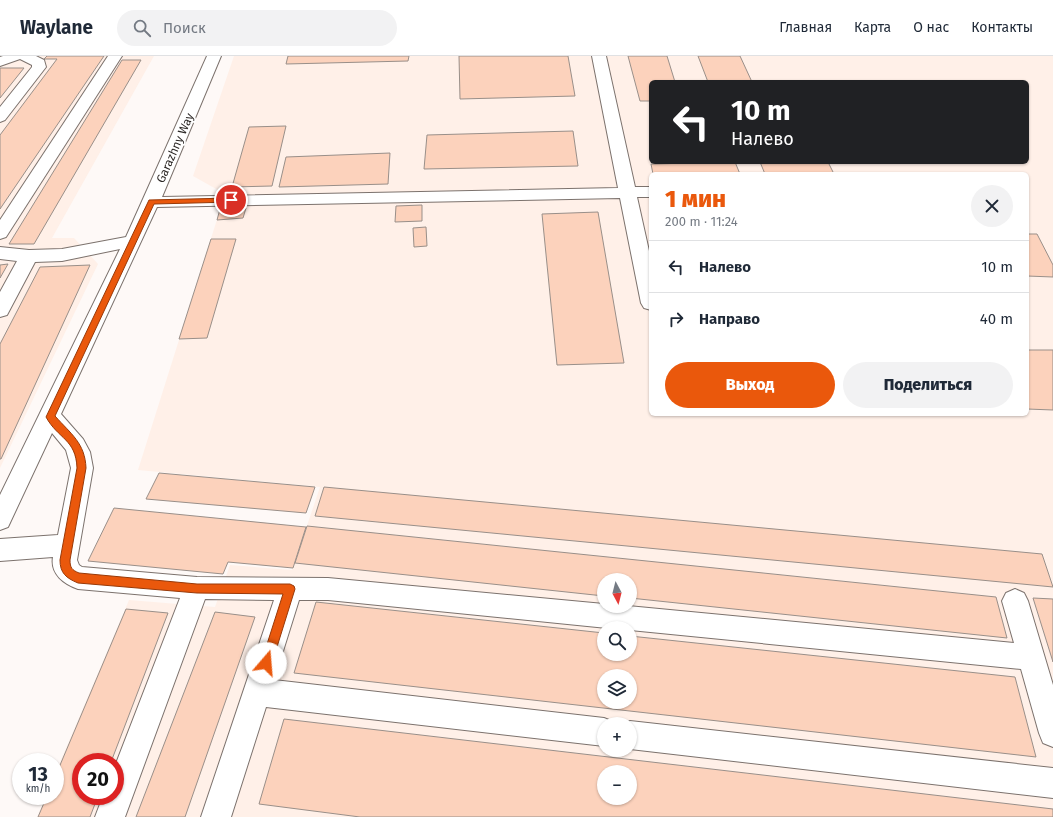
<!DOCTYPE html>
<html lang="ru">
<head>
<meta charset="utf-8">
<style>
  :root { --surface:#fff; --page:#f2f2f3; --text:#1f2937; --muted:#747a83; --line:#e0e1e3; --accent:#ea580c }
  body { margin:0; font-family:"Fira Sans",sans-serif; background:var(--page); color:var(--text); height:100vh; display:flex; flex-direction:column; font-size:15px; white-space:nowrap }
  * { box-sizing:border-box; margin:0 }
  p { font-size:13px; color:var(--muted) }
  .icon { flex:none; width:22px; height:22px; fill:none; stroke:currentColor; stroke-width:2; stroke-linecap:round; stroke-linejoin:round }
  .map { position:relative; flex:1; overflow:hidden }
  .side { position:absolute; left:649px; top:116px; width:380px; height:244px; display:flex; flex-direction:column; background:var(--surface); border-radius:6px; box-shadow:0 1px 3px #0004 }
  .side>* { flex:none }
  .guide { position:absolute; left:649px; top:24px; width:380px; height:84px; border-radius:6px; box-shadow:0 1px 3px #0004; background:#202124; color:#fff; overflow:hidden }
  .needle { width:26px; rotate:173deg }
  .fabs { position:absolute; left:597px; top:517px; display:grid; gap:8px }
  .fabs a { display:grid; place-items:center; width:40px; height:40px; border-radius:50%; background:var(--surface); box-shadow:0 1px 3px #0004; font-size:20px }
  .speed { position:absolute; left:12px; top:697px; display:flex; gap:8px; font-size:20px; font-weight:700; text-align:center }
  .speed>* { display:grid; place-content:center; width:52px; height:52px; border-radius:50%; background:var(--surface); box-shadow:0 1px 3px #0004; line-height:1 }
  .speed small { font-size:10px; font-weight:400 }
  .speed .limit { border:6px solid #d22; background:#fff; color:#111 }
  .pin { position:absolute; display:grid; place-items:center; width:34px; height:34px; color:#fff; margin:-17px; border:2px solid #fff; border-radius:50%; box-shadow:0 1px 4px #0007 }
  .me { position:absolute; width:44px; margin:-22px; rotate:18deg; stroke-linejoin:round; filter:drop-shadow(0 0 3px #0008) }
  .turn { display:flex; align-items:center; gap:14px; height:84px; padding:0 16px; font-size:18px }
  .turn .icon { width:52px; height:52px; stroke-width:2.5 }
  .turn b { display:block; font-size:28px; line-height:34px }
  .round { display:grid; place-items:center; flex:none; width:42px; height:42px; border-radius:21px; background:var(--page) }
  .overview { display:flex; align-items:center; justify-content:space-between; height:68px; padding:0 16px }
  h1 { font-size:24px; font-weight:800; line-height:30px; color:var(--accent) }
  .button { display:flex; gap:8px; margin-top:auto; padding:8px 16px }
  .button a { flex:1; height:46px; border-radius:24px; background:var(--accent); color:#fff; font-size:16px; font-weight:800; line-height:46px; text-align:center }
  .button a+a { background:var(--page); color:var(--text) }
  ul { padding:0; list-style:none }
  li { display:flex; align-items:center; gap:12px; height:52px; padding:0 16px; border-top:1px solid var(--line) }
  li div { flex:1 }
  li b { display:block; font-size:15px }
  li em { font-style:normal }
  header { display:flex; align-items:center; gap:24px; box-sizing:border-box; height:56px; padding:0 20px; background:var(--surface); border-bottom:1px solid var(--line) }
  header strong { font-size:19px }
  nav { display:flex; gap:22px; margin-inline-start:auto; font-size:14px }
  .search { width:280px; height:36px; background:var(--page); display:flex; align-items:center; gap:10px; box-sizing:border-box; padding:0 14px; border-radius:22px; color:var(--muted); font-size:15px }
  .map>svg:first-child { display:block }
  .built { fill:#fff0e8; fill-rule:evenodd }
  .building { fill:#fcd2bc; stroke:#998f89; fill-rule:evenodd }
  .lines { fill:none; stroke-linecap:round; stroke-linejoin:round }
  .minor-casing { stroke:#7c726d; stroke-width:2 }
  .minor { fill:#fff; fill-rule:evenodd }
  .route { fill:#ea580c; stroke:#983908 }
  .labels { text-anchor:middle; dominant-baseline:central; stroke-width:3.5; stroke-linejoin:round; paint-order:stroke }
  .street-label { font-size:12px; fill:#2b2725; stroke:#fff }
</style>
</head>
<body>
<header>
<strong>Waylane</strong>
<div class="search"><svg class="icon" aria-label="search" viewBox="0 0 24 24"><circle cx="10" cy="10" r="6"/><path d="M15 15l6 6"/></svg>Поиск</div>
<nav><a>Главная</a><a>Карта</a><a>О нас</a><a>Контакты</a></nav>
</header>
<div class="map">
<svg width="1053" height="761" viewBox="0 0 1053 761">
  <rect width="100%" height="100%" fill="#fef9f7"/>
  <g class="built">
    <polygon points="6,0 154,0 52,182 74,182 98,208 0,412 0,3"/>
    <path d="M234,0H1053V761H37L46,740H55V718L129,544L215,551L230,509L292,514L320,431L138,414L225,138L193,120ZM651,26H1027V106H651ZM651,118H1027V358H651ZM604,524H630V550H604ZM604,572H630V598H604ZM604,620H630V646H604ZM604,668H630V694H604ZM81,706H115V740H81ZM604,716H630V742H604Z"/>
  </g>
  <g class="building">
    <polygon points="47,0 104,0 0,153 0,79 57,3 44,3"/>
    <polygon points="288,0 409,0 408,5 286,8"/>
    <polygon points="459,0 568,0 575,40 460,43"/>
    <polygon points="628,0 667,0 675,26 651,26 651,45 640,45"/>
    <polygon points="698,0 740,0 752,26 708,26"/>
    <polygon points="122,4 141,4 34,188 9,188"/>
    <polygon points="0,12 24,12 0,42"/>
    <polygon points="286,70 272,130 232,131 249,71"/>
    <polygon points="573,75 578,110 424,113 427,79"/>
    <polygon points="390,97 388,128 279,131 286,101"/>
    <polygon points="735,106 740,118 653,118 651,108"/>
    <polygon points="760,106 828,106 834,118 765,118"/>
    <polygon points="422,149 422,165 395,166 396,150"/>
    <polygon points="246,152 243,162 217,164 220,153"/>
    <polygon points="598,156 624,307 557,309 542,158"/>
    <polygon points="426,171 427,190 414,191 413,172"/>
    <polygon points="1027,178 1037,178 1053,209 1053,221 1027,220"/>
    <polygon points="211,183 236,183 207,282 179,283"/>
    <polygon points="8,208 0,222 0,209"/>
    <polygon points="90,209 1,403 0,403 0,288 40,211"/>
    <polygon points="1027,294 1053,294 1053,354 1027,353"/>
    <polygon points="159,417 315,431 306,457 146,443"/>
    <polygon points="324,431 1042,498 1053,531 315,460"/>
    <polygon points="114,452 306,471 293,512 228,506 223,518 88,505"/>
    <polygon points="307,470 996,541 1007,582 630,542 630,524 604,524 604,540 295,507"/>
    <polygon points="1033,542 1053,543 1053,606"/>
    <path d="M316,546L604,577V598H630V580L1015,621L1036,701L294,617ZM604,620H630V646H604Z"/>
    <polygon points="126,553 168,557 111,706 81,706 81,740 98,740 90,761 38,761 47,740 55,740 55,721"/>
    <polygon points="215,556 255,561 185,761 136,761"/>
    <path d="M284,663L1053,753V761H360L259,748ZM604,716H630V742H604Z"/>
  </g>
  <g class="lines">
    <g class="minor-casing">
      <g id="minor">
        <polygon points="3,0 36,0 44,4 46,11 5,64 0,66 0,51 32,11 32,9 20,3 0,10 0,1"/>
        <polygon points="108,0 122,0 6,181 0,183 0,164"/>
        <path d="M207,0H221L162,141L618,132L592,0H606L635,131H651V141H637L651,204V254L644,252L641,247L620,142L157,151L61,358L83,383L90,396L93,412L77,504L79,509L82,511L197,521L328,522L604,548V550H628L1014,587L1002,545L1006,537L1015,533L1024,537L1028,545L1053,629V691L1043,687L1039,677L1021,613L630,574V572H607L328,544H299L274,624L604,662L614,666L615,668H604V690L266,651L231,761H201L274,544L205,543L125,761H95L103,740H115V710L180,542L78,533C64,528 50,518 53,501L0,505V483L58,479L71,412L66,394L52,377L8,471L0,474V439L120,193L62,205L35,206L7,259L0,261V236L17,205L0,203V191L29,194L62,193L126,181Z"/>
        <polygon points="630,665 1053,712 1053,742 630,693 630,668 622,668"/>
      </g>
    </g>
    <use href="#minor" class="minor"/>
  </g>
  <path class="route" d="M231,142L234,144L233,146L154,148L55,360C71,378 85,387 86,412L70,504C70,512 72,514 79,517L197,528H290L294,530L295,533L272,607L270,610L266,612L262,610L261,607L283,538L197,537L78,527C66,522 60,517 60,504L77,412C76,383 58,383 46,361L149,144Z"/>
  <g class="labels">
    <g class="street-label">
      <text transform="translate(175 92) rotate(-66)">Garazhny Way</text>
    </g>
  </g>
</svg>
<div class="fabs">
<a><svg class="needle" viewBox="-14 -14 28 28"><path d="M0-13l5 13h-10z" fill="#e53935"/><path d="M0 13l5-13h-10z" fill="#747a83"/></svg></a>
<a><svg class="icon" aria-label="search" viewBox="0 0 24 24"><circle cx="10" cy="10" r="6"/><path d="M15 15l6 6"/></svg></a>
<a><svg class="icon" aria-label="layers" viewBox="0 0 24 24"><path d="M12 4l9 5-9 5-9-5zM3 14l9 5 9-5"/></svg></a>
<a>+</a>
<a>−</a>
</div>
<div class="speed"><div>13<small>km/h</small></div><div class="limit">20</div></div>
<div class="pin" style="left:231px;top:144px;background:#d93025"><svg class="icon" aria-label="arrive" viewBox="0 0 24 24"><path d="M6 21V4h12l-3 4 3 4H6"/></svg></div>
<svg class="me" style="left:266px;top:607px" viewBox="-20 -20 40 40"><circle r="19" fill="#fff"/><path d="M0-13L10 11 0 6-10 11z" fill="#ea580c"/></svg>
<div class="guide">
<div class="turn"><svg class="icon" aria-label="left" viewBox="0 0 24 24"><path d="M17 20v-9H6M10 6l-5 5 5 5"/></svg><div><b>10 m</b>Налево</div></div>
</div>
<section class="side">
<div class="overview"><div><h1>1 мин</h1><p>200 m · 11:24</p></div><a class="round"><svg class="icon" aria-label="close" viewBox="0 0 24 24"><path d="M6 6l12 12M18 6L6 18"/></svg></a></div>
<ul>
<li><svg class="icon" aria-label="left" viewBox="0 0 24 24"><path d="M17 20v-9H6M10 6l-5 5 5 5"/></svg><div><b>Налево</b></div><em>10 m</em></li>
<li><svg class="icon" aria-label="right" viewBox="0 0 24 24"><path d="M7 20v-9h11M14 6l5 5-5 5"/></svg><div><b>Направо</b></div><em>40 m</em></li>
</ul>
<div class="button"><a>Выход</a><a>Поделиться</a></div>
</section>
</div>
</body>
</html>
